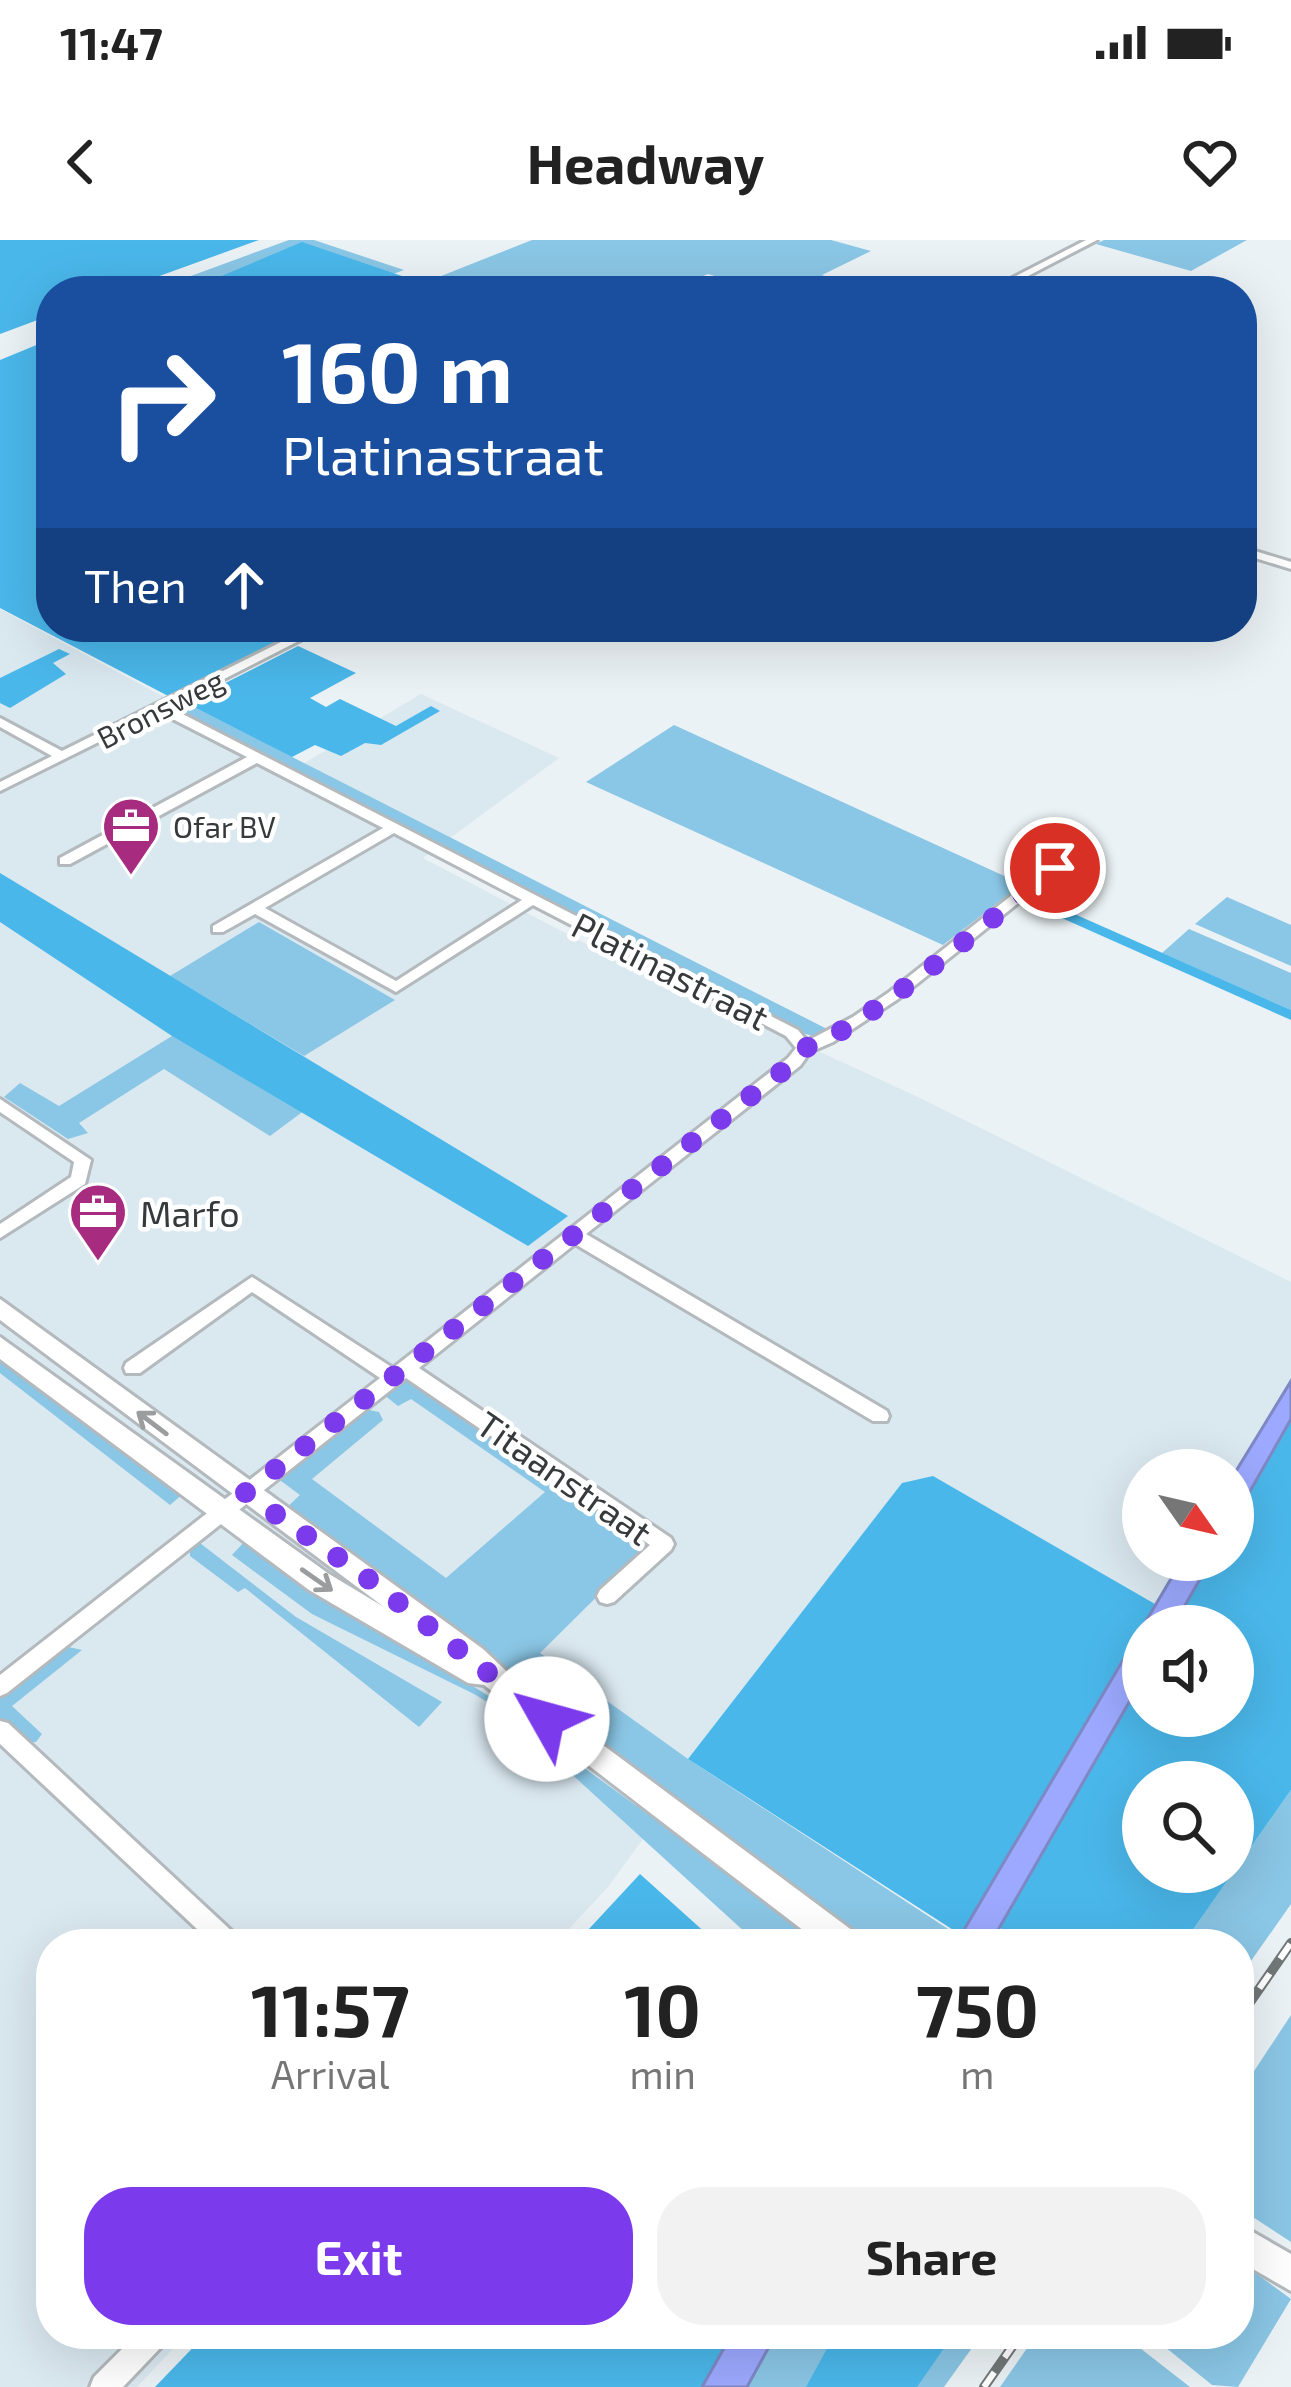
<!DOCTYPE html>
<html lang="en">
<head>
<meta charset="utf-8">
<style>
  :root { --surface:#fff; --page:#f2f2f2; --text:#222; --muted:#767676; --accent:#7c3aed }
  body { margin:0; font-family:"Exo 2",sans-serif; background:var(--page); color:var(--text); height:100vh; display:flex; flex-direction:column; font-size:45px; white-space:nowrap }
  * { box-sizing:border-box; margin:0 }
  p { font-size:39px; color:var(--muted) }
  .icon { flex:none; width:66px; height:66px; fill:none; stroke:currentColor; stroke-width:2; stroke-linecap:round; stroke-linejoin:round }
  .map { position:relative; flex:1; overflow:hidden }
  .drawer { position:absolute; left:36px; top:1689px; width:1218px; height:420px; display:flex; flex-direction:column; background:var(--surface); border-radius:48px; box-shadow:0 12px 48px #0002 }
  .drawer>* { flex:none }
  .banner { position:absolute; left:36px; top:36px; width:1221px; height:366px; border-radius:48px; box-shadow:0 12px 48px #0002; background:#1a4fa0; color:#fff; overflow:hidden }
  .needle { width:78px; rotate:124deg }
  .controls { position:absolute; left:1122px; top:1209px; display:grid; gap:24px }
  .controls a { display:grid; place-items:center; width:132px; height:132px; border-radius:50%; background:var(--surface); box-shadow:0 12px 48px #0002; font-size:60px }
  .pin { position:absolute; display:grid; place-items:center; width:102px; height:102px; color:#fff; margin:-51px; border:6px solid #fff; border-radius:50%; box-shadow:0 3px 12px #0007 }
  .me { position:absolute; width:132px; margin:-66px; rotate:308deg; stroke-linejoin:round; filter:drop-shadow(0 0 9px #0008) }
  .turn { display:flex; align-items:center; gap:42px; height:252px; padding:0 48px; font-size:54px }
  .turn .icon { width:156px; height:156px; stroke-width:2.5 }
  .turn b { display:block; font-size:84px; line-height:102px }
  .then { display:flex; align-items:center; height:114px; padding:0 48px; background:#0003; gap:24px; font-size:45px }
  .eta { display:flex; justify-content:space-evenly; align-items:center; height:204px; text-align:center }
  .eta b { font-size:72px; font-weight:700; line-height:84px }
  .primary-button { display:flex; gap:24px; margin-top:auto; padding:24px 48px }
  .primary-button a { flex:1; height:138px; border-radius:48px; background:var(--accent); color:#fff; font-size:48px; font-weight:700; line-height:138px; text-align:center }
  .primary-button a+a { background:var(--page); color:var(--text) }
  .status { display:flex; justify-content:space-between; align-items:center; height:84px; padding:0 60px; background:var(--surface); direction:ltr }
  .status svg { height:33px; fill:currentColor }
  header { display:flex; justify-content:space-between; align-items:center; height:156px; padding:0 48px; background:var(--surface); font-size:54px; font-weight:700 }
  .map>svg:first-child { display:block }
  .built { fill:#dae8f0 }
  .green { fill:#8ac6e5 }
  .forest { fill:#4ab7ea; fill-rule:evenodd }
  .water { fill:#9ca9fe; stroke:#7e88c4; stroke-width:3 }
  .lines { fill:none; stroke-linecap:round; stroke-linejoin:round }
  .minor-casing { stroke:#b3b9bc; stroke-width:6 }
  .major-casing { stroke:#b3b9bc; stroke-width:6 }
  .minor { fill:#fff; fill-rule:evenodd }
  .major { fill:#fff; fill-rule:evenodd }
  .rail-casing { stroke:#717677; stroke-width:10 }
  .rail { stroke:#fff; stroke-width:6; stroke-dasharray:18; stroke-linecap:butt }
  .oneway { stroke:#9b9c9d }
  .route { stroke:#7c3aed; stroke-width:21; stroke-dasharray:0 37.8 }
  .labels { text-anchor:middle; dominant-baseline:central; stroke-width:9; stroke-linejoin:round; paint-order:stroke }
  .far-street-label { font-size:30px; fill:#373a3b; stroke:#fff }
  .far-poi-label { font-size:30px; fill:#373a3b; stroke:#fff; text-anchor:start }
  .street-label { font-size:36px; fill:#373a3b; stroke:#fff }
  .poi-label { font-size:36px; fill:#373a3b; stroke:#fff; text-anchor:start }
</style>
</head>
<body>
<div class="status"><b>11:47</b><svg viewBox="0 0 49 12"><path d="M0 12V9h3v3zM5 12V6h3v6zM10 12V3h3v9zM15 12V0h3v12zM26 1h20v11H26zM47 4h2v5h-2z"/></svg></div>
<header><svg class="icon" aria-label="back" viewBox="0 0 24 24"><path d="M15 5l-7 7 7 7"/></svg>Headway<svg class="icon" aria-label="heart" viewBox="0 0 24 24"><path d="M12 20l-8-8c-3-5 5-10 8-4 3-6 11-1 8 4z"/></svg></header>
<div class="map">
<svg width="1291" height="2147" viewBox="0 0 1291 2147">
  <rect width="100%" height="100%" fill="#ebf2f5"/>
  <polygon class="built" points="0,369 296,528 421,454 559,518 423,618 590,706 918,857 1291,1042 1291,1141 1233,1236 1233,1230 1143,1230 1143,1320 1182,1320 1155,1364 933,1237 902,1243 608,1647 555,1704 51,1704 51,2094 187,2094 137,2147 0,2147"/>
  <g class="green">
    <polygon points="289,0 314,0 404,30 393,34 248,24 254,26 187,51 150,51"/>
    <polygon points="532,0 831,0 871,11 822,35 875,51 765,51 708,34 668,51 465,51 431,40"/>
    <polygon points="1104,0 1247,0 1191,31 1096,4"/>
    <polygon points="186,463 831,791 818,798 803,793 180,473"/>
    <polygon points="674,485 1022,644 943,705 586,542"/>
    <polygon points="1227,657 1291,685 1291,726 1195,684"/>
    <polygon points="259,682 395,760 304,816 170,736"/>
    <polygon points="1189,689 1291,733 1291,770 1162,713"/>
    <polygon points="172,796 305,870 270,896 164,829 79,883 88,893 68,899 4,857 20,843 59,866"/>
    <polygon points="0,1112 185,1252 170,1265 0,1133"/>
    <polygon points="407,1135 651,1303 540,1413 688,1519 971,1704 866,1704 397,1351 282,1272 300,1255 277,1238 364,1169 379,1172 383,1180 312,1239 446,1338 545,1252 411,1159 398,1166 383,1154"/>
    <polygon points="196,1300 296,1377 442,1462 419,1487 245,1348 238,1352 190,1316 190,1306"/>
    <path d="M245,1301C349,1379 468,1435 573,1513L474,1454L312,1374L232,1315Z"/>
    <polygon points="64,1406 82,1410 12,1466 42,1494 36,1502 25,1503 0,1479 0,1458"/>
    <polygon points="510,1478 550,1503 826,1704 758,1704"/>
    <polygon points="1291,1550 1291,1664 1239,1738 1239,1704 1183,1704"/>
    <polygon points="1291,1775 1291,2002 1239,1968 1239,1854"/>
    <polygon points="1239,2021 1291,2059 1238,2147 1212,2145 1149,2094 1239,2094"/>
    <polygon points="776,2094 982,2094 944,2147 747,2147"/>
    <polygon points="1037,2094 1122,2094 1190,2147 1000,2147"/>
  </g>
  <g class="forest">
    <polygon points="0,0 259,0 118,51 51,51 51,75 0,94"/>
    <polygon points="302,2 446,51 186,51"/>
    <polygon points="51,99 51,387 313,387 172,458 0,368 0,120"/>
    <polygon points="298,406 356,433 310,458 326,467 340,459 396,486 431,466 440,471 381,505 365,503 341,516 315,505 292,517 186,463"/>
    <polygon points="59,409 70,414 53,423 66,434 10,468 0,463 0,438"/>
    <polygon points="0,633 568,976 528,1006 172,796 0,682"/>
    <polygon points="1027,653 1291,770 1291,780 1019,659"/>
    <path d="M1291,1179V1550L1183,1704H1029L1000,1688L1143,1438V1476H1233V1386H1173L1211,1320H1233V1281ZM1143,1542H1233V1632H1143Z"/>
    <polygon points="933,1236 1155,1364 961,1695 688,1519 902,1243"/>
    <polygon points="640,1634 718,1704 575,1704"/>
    <polygon points="206,2094 732,2094 702,2147 155,2147"/>
    <polygon points="835,2094 954,2094 917,2147 806,2147"/>
  </g>
  <g class="water">
    <polygon points="1291,1141 1291,1179 1233,1281 1233,1236"/>
    <polygon points="1182,1320 1211,1320 1173,1386 1143,1386 1143,1438 994,1697 971,1704 961,1695"/>
    <polygon points="732,2094 776,2094 747,2147 702,2147"/>
  </g>
  <g class="lines">
    <g class="minor-casing">
      <g id="minor">
        <polygon points="1086,0 1097,0 999,51 987,51"/>
        <polygon points="1242,307 1291,322 1291,329 1242,314"/>
        <path d="M311,387H326L169,467L798,790L807,801L853,777L888,753L1050,625L1055,624L1062,628L898,759L833,802L810,812L800,826L586,994L887,1171L889,1176L887,1181H873L575,1004L419,1128L671,1298L674,1304L671,1310L614,1362L607,1364L600,1362L597,1356L600,1350L650,1305L406,1138L7,1453L0,1456V1435L380,1138L252,1052L140,1133H126L124,1128L126,1123L252,1037L393,1128L788,818L796,808L786,796L533,665L396,752L255,674L223,692H213V686L383,588L257,523L70,624H60V618L247,517L159,472L0,551V542L52,516L0,487V478L62,511ZM394,593L522,660L396,741L265,668Z"/>
        <polygon points="0,859 91,920 85,944 0,998 0,984 71,937 74,922 0,872"/>
        <polygon points="0,1481 8,1483 237,1696 241,1704 213,1704 0,1504"/>
        <polygon points="137,2094 169,2094 165,2103 123,2147 90,2147 94,2137"/>
      </g>
    </g>
    <g class="major-casing">
      <g id="major">
        <polygon points="0,1059 483,1409 517,1441 857,1694 862,1704 821,1704 484,1445 468,1443 309,1350 0,1119 0,1097 329,1334 384,1367 0,1080"/>
        <polygon points="1239,1984 1291,2014 1291,2051 1239,2021"/>
      </g>
    </g>
    <use href="#minor" class="minor"/>
    <use href="#major" class="major"/>
    <g class="rail-casing">
      <g id="rail">
        <polyline points="1239,1778 1291,1703"/>
        <polyline points="984,2147 1021,2094"/>
      </g>
    </g>
    <use href="#rail" class="rail"/>
  </g>
  <defs><path id="oneway-shaft" d="M-6 0H5M1.5-3L5.5 0L1.5 3" fill="none" stroke-width="1.6" stroke-linecap="round" stroke-linejoin="round" transform="scale(3)"/></defs>
  <g class="oneway">
    <use href="#oneway-shaft" transform="translate(152 1183) rotate(-143)"/>
    <use href="#oneway-shaft" transform="translate(317 1340) rotate(35)"/>
  </g>
  <g class="lines">
    <path class="route" d="M547,1479L362,1334L245,1253L794,822L804,808C856,796 1005,667 1055,628"/>
  </g>
  <defs>
    <g id="office-pin" transform="scale(3)"><path d="M0 17L-7.5 6A9.5 9.5 0 1 1 7.5 6Z" fill="#a72c80" stroke="#fff"/><path d="M-6-3h4V-5.5h4V-3h4V5H-6ZM-1-4.5V-3h2v-1.5ZM-6 0V1H6V0Z" fill="#fff"/></g>
  </defs>
  <g fill-rule="evenodd">
    <use href="#office-pin" x="131" y="586"/>
    <use href="#office-pin" x="98" y="972"/>
  </g>
  <g class="labels">
    <g class="far-street-label">
      <text transform="translate(160 468) rotate(-27)">Bronsweg</text>
    </g>
    <g class="far-poi-label">
      <text x="173" y="586">Ofar BV</text>
    </g>
    <g class="street-label">
      <text transform="translate(671 730) rotate(27)">Platinastraat</text>
      <text transform="translate(565 1237) rotate(35)">Titaanstraat</text>
    </g>
    <g class="poi-label">
      <text x="140" y="972">Marfo</text>
    </g>
  </g>
</svg>
<div class="controls">
<a><svg class="needle" viewBox="-14 -14 28 28"><path d="M0-13l5 13h-10z" fill="#e53935"/><path d="M0 13l5-13h-10z" fill="#767676"/></svg></a>
<a><svg class="icon" aria-label="sound" viewBox="0 0 24 24"><path d="M4 9h4l5-4v14l-5-4H4zM17 9q2 3 0 6"/></svg></a>
<a><svg class="icon" aria-label="search" viewBox="0 0 24 24"><circle cx="10" cy="10" r="6"/><path d="M15 15l6 6"/></svg></a>
</div>
<div class="pin" style="left:1055px;top:628px;background:#d93025"><svg class="icon" aria-label="arrive" viewBox="0 0 24 24"><path d="M6 21V4h12l-3 4 3 4H6"/></svg></div>
<svg class="me" style="left:547px;top:1479px" viewBox="-20 -20 40 40"><circle r="19" fill="#fff"/><path d="M0-13L10 11 0 6-10 11z" fill="#7c3aed"/></svg>
<div class="banner">
<div class="turn"><svg class="icon" aria-label="right" viewBox="0 0 24 24"><path d="M7 20v-9h11M14 6l5 5-5 5"/></svg><div><b>160 m</b>Platinastraat</div></div>
<div class="then">Then<svg class="icon" aria-label="ahead" viewBox="0 0 24 24"><path d="M12 20V5M6 11l6-6 6 6"/></svg></div>
</div>
<section class="drawer">
<div class="eta">
<div><b>11:57</b><p>Arrival</p></div>
<div><b>10</b><p>min</p></div>
<div><b>750</b><p>m</p></div>
</div>
<div class="primary-button"><a>Exit</a><a>Share</a></div>
</section>
</div>
</body>
</html>
